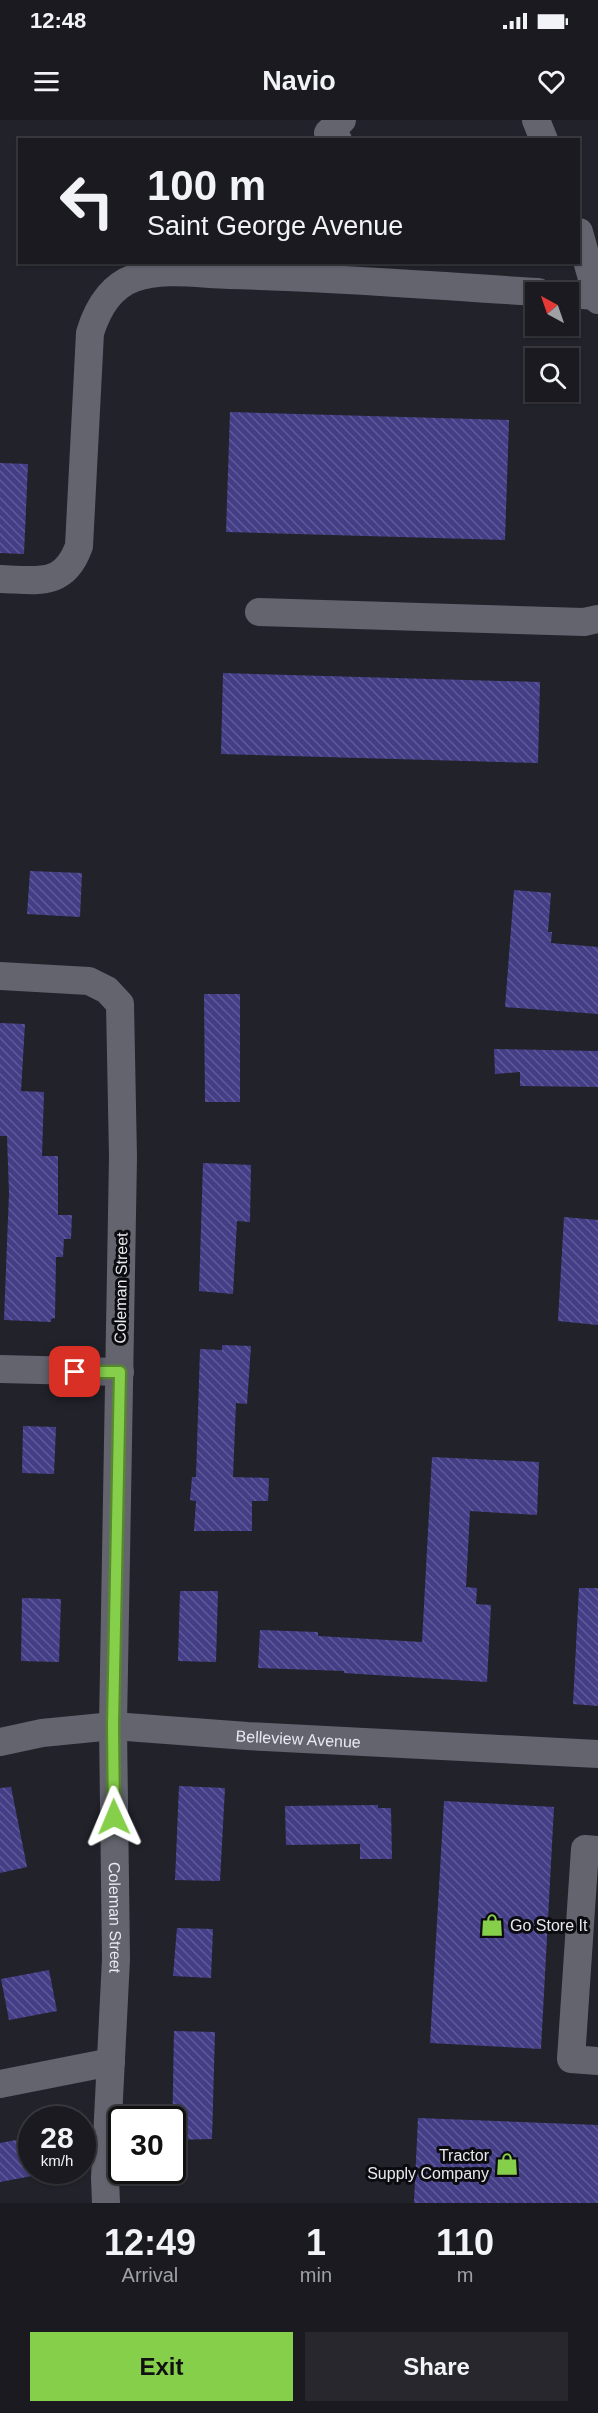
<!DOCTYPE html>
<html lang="en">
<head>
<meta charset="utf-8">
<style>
  :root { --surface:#1a1a20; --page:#27272d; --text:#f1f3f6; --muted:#9fa1a5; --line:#38383e; --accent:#86cf4b }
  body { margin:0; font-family:Arial,sans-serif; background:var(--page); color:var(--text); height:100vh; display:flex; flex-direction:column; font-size:22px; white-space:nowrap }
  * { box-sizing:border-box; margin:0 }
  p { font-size:20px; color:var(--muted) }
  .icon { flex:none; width:33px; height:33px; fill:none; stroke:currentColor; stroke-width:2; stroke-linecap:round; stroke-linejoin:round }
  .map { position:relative; height:2083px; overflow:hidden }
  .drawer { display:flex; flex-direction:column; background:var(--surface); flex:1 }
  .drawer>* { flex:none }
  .hud { position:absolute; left:18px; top:18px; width:562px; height:126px; border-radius:0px; box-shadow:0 2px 4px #0004,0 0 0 2px var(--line); background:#1a1a20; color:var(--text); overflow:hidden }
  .needle { width:39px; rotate:320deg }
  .buttons { position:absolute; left:525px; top:162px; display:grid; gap:12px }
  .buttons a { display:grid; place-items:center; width:54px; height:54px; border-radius:0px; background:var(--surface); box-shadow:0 2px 4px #0004,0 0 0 2px var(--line); font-size:30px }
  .speed { position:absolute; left:18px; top:1986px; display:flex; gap:12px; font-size:30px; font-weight:700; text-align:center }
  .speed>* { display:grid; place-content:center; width:78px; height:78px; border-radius:50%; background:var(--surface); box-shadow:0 2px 4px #0004,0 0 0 2px var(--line); line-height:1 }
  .speed small { font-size:15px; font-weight:400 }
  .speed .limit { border:3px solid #111; border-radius:9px; background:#fff; color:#111 }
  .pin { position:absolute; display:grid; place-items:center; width:51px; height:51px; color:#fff; margin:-26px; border-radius:12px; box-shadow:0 3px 9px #0006 }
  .me { position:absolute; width:66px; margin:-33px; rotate:359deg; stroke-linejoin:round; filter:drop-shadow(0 0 4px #0008) }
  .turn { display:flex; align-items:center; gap:21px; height:126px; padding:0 30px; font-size:27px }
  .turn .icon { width:78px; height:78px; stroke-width:2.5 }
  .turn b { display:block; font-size:42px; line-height:51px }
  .eta { display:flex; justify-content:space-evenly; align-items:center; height:102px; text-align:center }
  .eta b { font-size:36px; font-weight:700; line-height:42px }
  .action { display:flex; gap:12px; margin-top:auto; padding:12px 30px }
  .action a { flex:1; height:69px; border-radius:0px; background:var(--accent); color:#111; font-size:24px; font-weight:700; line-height:69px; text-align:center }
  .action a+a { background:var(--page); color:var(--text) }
  .status { display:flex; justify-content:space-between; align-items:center; height:42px; padding:0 30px; background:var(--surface); direction:ltr }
  .status svg { height:16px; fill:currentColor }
  header { display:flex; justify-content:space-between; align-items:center; height:78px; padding:0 30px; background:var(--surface); font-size:27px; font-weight:700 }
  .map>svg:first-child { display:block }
  .building { fill:url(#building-back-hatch) }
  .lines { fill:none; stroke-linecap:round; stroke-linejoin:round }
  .minor { stroke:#63646e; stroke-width:28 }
  .route-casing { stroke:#578731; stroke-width:15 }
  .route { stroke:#86cf4b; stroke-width:10 }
  .labels { text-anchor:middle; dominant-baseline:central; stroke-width:6; stroke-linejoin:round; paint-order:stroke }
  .street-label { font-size:16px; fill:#e8e9ef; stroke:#0c0c10 }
  .poi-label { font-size:16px; fill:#e8e9ef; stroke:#0c0c10; text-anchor:start }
</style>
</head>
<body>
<div class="status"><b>12:48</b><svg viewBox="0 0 49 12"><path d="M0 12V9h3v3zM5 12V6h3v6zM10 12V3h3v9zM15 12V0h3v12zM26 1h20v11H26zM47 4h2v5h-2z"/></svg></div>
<header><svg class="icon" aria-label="menu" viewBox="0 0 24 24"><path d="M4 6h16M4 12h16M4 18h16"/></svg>Navio<svg class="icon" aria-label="heart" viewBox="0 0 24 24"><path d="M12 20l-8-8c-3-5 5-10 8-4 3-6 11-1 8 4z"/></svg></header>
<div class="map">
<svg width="598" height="2083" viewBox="0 0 598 2083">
  <defs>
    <pattern id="building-back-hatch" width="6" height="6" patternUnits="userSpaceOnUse" patternTransform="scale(1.5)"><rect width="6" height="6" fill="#443e87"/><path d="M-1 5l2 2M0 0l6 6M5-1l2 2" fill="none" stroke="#5f5a98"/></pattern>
  </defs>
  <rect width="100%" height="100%" fill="#22222b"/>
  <g class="building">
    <polygon points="230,292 509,300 505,420 226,412"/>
    <polygon points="0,343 28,344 24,434 0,433"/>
    <polygon points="223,553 540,562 538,643 221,634"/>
    <polygon points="30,751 82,753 80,797 27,794"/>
    <polygon points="514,770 551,773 548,812 552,812 551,823 598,827 598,894 505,887"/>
    <polygon points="204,874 240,874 240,982 205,982"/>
    <polygon points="0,903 25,904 21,971 44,972 42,1036 58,1036 58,1095 72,1095 71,1119 64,1119 63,1137 56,1137 55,1198 51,1199 51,1202 4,1200 9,1073 7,1016 0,1016"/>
    <polygon points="494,929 598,931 598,967 520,966 520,952 495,954"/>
    <polygon points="203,1043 251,1045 250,1102 237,1101 233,1174 199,1171"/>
    <polygon points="564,1097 598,1100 598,1205 558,1201"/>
    <polygon points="222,1225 251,1226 247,1284 236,1283 233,1357 269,1358 268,1381 252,1381 252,1411 194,1411 196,1381 190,1380 192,1357 196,1357 200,1229 222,1230"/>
    <polygon points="23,1306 56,1307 54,1354 22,1353"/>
    <polygon points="432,1337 539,1342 537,1395 470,1391 466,1467 477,1468 476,1484 491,1485 487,1562 344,1553 344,1551 258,1548 260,1510 318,1512 318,1516 422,1522"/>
    <polygon points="579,1468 598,1468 598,1586 573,1584"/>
    <polygon points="180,1471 218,1471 216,1542 178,1541"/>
    <polygon points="22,1478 61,1479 59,1542 21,1541"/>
    <polygon points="179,1666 225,1668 220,1761 175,1760"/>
    <polygon points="11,1667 27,1747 0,1753 0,1668"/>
    <polygon points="444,1681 554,1687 541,1929 430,1923"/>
    <polygon points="378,1685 378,1688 391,1688 392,1739 360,1739 360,1724 286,1725 285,1686"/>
    <polygon points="177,1808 213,1809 211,1858 173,1856"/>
    <polygon points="49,1850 57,1891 9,1900 1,1859"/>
    <polygon points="174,1911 215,1912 212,2019 172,2020"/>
    <polygon points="418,1998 598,2005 598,2083 414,2083"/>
    <polygon points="32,2017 32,2056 0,2062 0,2023"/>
  </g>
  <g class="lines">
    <g class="minor">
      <polyline points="536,0 544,20"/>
      <polyline points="338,20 328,13 342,0"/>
      <polyline points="579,112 598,180"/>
      <polyline points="568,174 597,176"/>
      <path d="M0,459C37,460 64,468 79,426L90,213C97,190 109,167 134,158C163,148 198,154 229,155C332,157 435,166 538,172"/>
      <polyline points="259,492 584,502 598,499"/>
      <path id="s1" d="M0,856L89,861L107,870L120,884L123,1037L113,1606L116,1839L105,2058L106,2083"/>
      <polyline points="0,1249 120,1252"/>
      <path id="s2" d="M0,1622L42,1613L113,1606L247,1616L598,1634"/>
      <polyline points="598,1730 585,1729 571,1939 598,1941"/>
      <polyline points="0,1964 111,1942"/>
    </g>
  </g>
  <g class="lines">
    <g class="route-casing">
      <polyline id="route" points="75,1252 120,1252 113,1606 114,1697"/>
    </g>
    <use href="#route" class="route"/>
  </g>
  <defs>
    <g id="shop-bare" transform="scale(1.8)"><path d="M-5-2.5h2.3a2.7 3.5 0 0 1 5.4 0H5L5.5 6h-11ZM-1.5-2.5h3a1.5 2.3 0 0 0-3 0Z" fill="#86cf4b" stroke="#0c0c10" stroke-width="2.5" paint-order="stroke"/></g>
  </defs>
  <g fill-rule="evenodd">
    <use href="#shop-bare" x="492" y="1805"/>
    <use href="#shop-bare" x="507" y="2044"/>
  </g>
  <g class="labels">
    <g class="street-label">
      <text transform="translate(121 1168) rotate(-89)">Coleman Street</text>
      <text stroke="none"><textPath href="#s2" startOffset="300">Belleview Avenue</textPath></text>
      <text stroke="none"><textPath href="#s1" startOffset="1042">Coleman Street</textPath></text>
    </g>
    <g class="poi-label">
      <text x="510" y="1805">Go Store It</text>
      <text x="489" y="2035" text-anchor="end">Tractor<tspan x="489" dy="18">Supply Company</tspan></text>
    </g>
  </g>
</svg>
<div class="buttons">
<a><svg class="needle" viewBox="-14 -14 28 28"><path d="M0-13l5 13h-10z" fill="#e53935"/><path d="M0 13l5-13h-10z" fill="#9fa1a5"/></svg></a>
<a><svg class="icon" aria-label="search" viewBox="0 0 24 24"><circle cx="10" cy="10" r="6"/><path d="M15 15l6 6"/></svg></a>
</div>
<div class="speed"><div>28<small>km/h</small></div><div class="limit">30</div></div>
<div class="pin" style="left:75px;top:1252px;background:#d93025"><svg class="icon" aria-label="arrive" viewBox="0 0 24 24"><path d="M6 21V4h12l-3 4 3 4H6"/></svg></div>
<svg class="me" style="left:114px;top:1697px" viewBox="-20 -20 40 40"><path d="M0-17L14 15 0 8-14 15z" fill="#86cf4b" stroke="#fff" stroke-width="4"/></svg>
<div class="hud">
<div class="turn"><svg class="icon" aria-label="left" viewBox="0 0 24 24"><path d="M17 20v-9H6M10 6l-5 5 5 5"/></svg><div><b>100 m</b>Saint George Avenue</div></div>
</div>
</div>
<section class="drawer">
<div class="eta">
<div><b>12:49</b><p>Arrival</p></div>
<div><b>1</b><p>min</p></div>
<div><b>110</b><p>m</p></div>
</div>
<div class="action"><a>Exit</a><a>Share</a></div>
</section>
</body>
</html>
